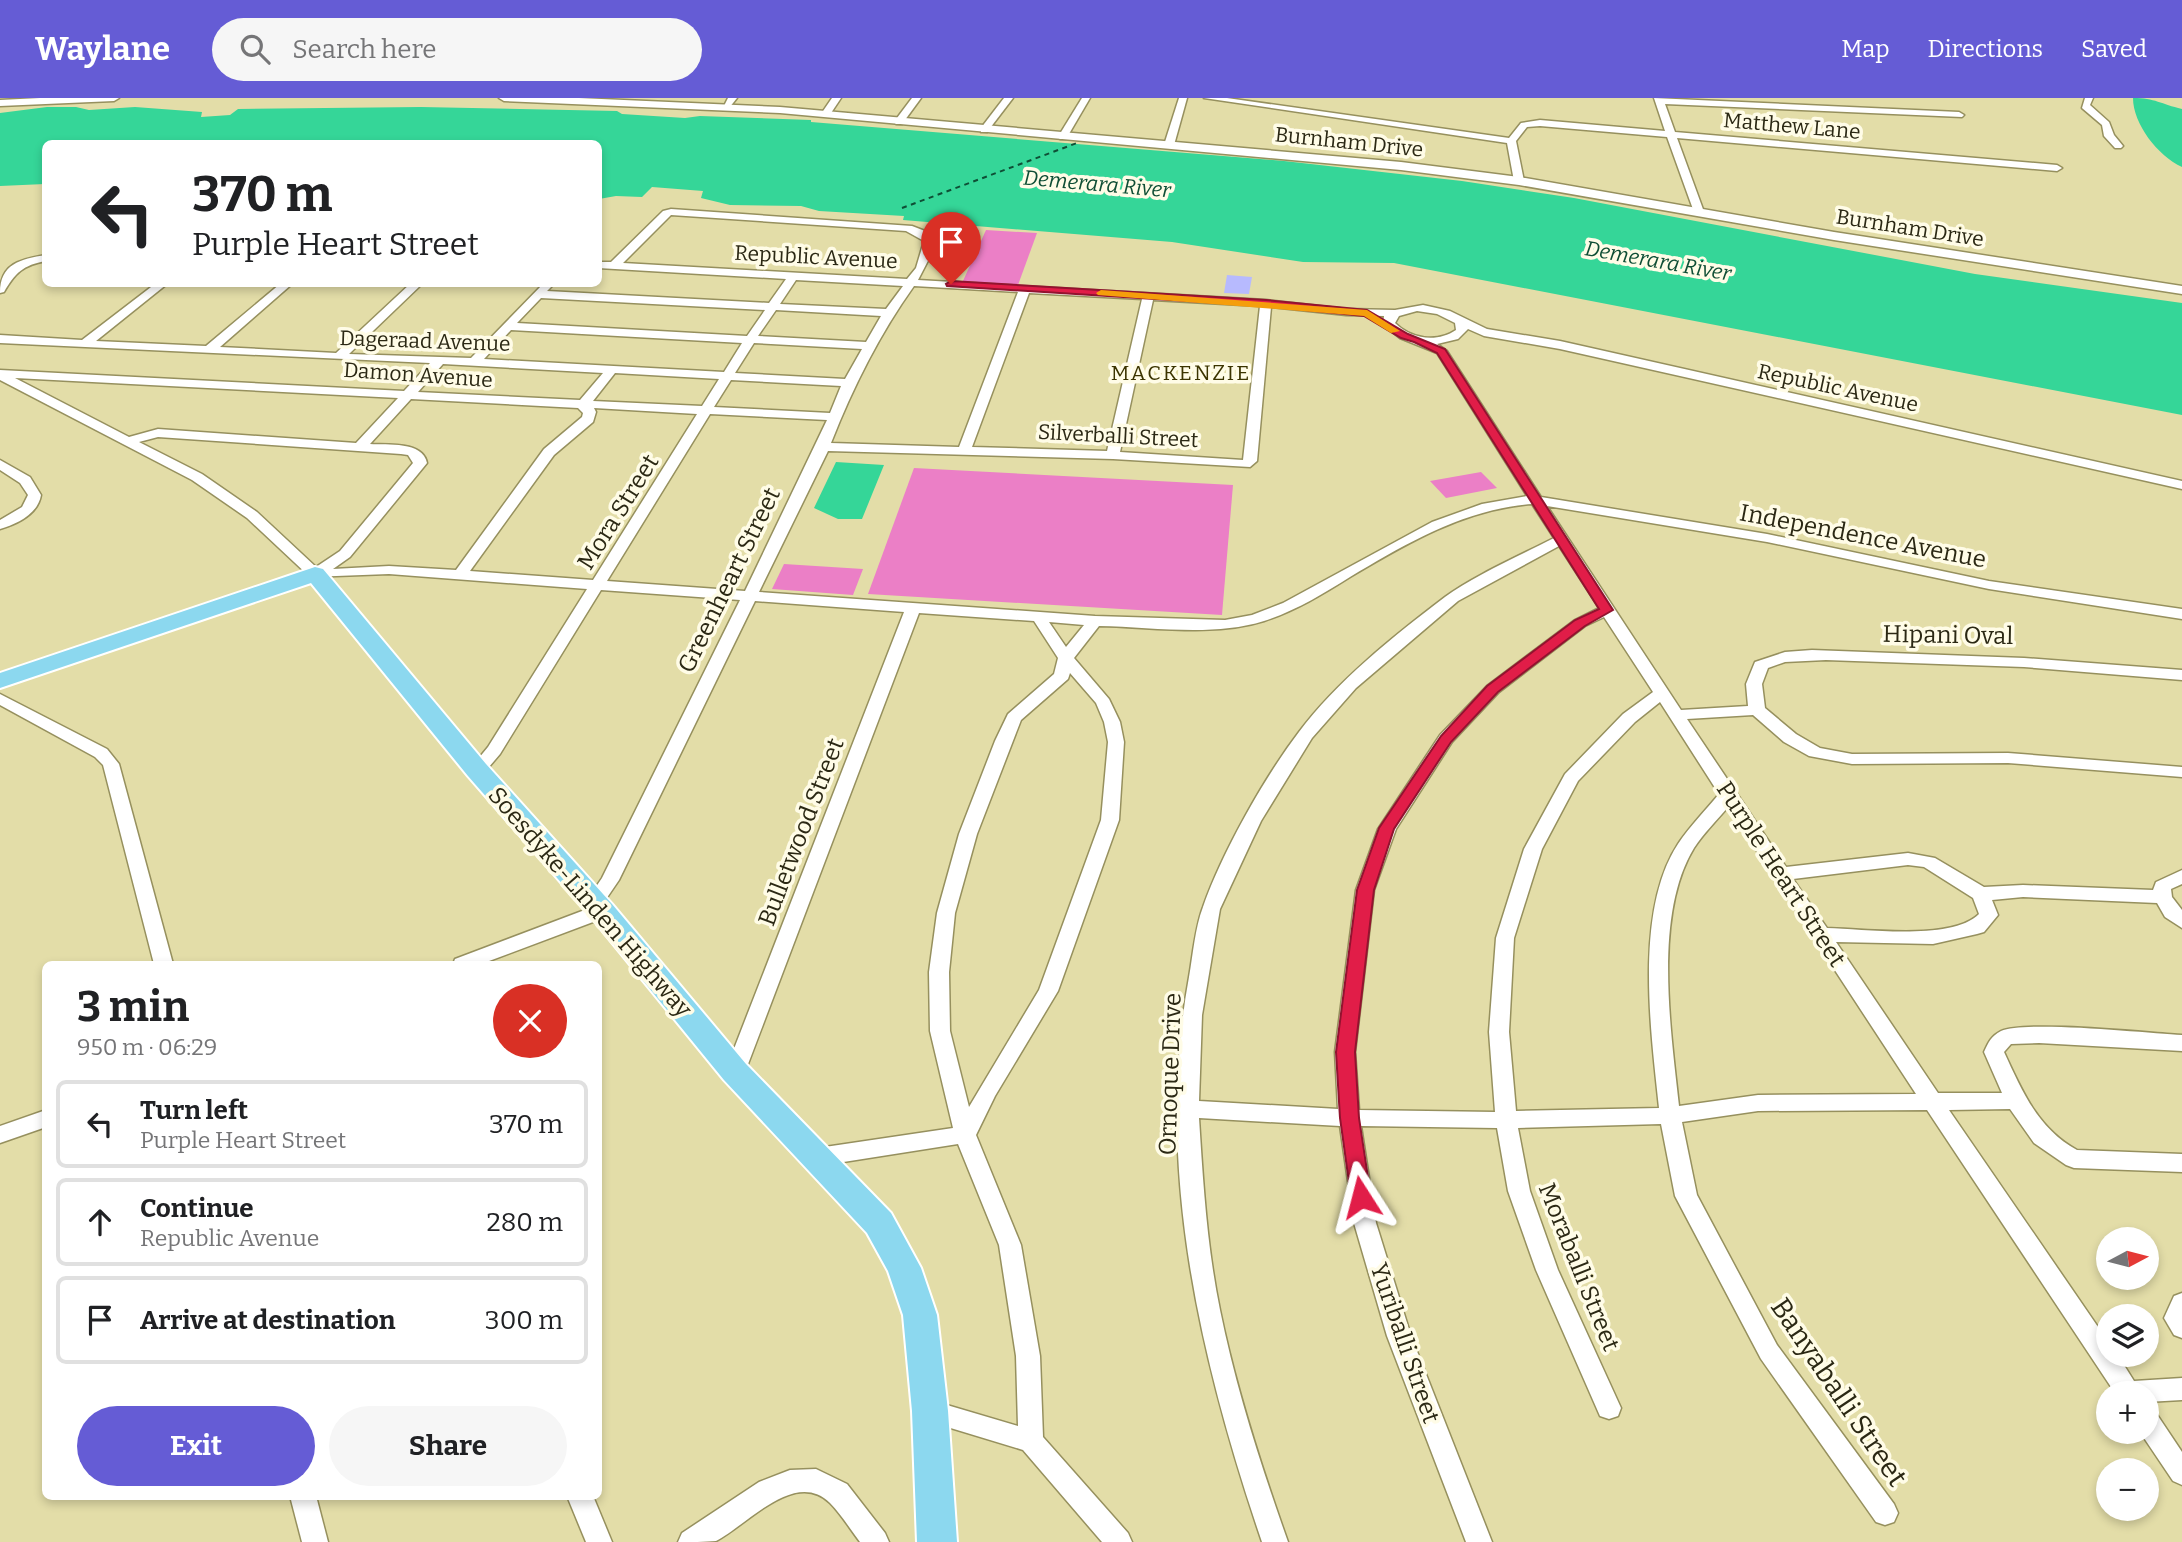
<!DOCTYPE html>
<html lang="en">
<head>
<meta charset="utf-8">
<style>
  :root { --surface:#fff; --page:#f6f6f6; --text:#202124; --muted:#757577; --line:#e0e0e0; --accent:#655cd5 }
  body { margin:0; font-family:Bitter,serif; background:var(--page); color:var(--text); height:100vh; display:flex; flex-direction:column; font-size:26px; white-space:nowrap }
  * { box-sizing:border-box; margin:0 }
  p { font-size:23px; color:var(--muted) }
  .icon { flex:none; width:38px; height:38px; fill:none; stroke:currentColor; stroke-width:2; stroke-linecap:round; stroke-linejoin:round }
  .map { position:relative; flex:1; overflow:hidden }
  .drawer { position:absolute; left:42px; top:863px; width:560px; height:539px; display:flex; flex-direction:column; background:var(--surface); border-radius:10px; box-shadow:0 4px 10px #0003 }
  .drawer>* { flex:none }
  .banner { position:absolute; left:42px; top:42px; width:560px; height:147px; border-radius:10px; box-shadow:0 4px 10px #0003; background:#fff; color:var(--text); overflow:hidden }
  .needle { width:46px; rotate:83deg }
  .buttons { position:absolute; left:2096px; top:1129px; display:grid; gap:14px }
  .buttons a { display:grid; place-items:center; width:63px; height:63px; border-radius:50%; background:var(--surface); box-shadow:0 4px 10px #0003; font-size:35px }
  .pin { position:absolute; display:grid; place-items:center; width:60px; height:60px; color:#fff; margin:-72px -30px; border-radius:50% 50% 50% 0; rotate:-45deg; box-shadow:0 0 7px #0007 }
  .pin .icon { rotate:45deg }
  .me { position:absolute; width:77px; margin:-38px; rotate:351deg; stroke-linejoin:round; filter:drop-shadow(0 0 5px #0008) }
  .turn { display:flex; align-items:center; gap:24px; height:147px; padding:0 35px; font-size:32px }
  .turn .icon { width:91px; height:91px; stroke-width:2.5 }
  .turn b { display:block; font-size:49px; line-height:60px }
  .round { display:grid; place-items:center; flex:none; width:74px; height:74px; border-radius:37px; background:var(--page) }
  .headline { display:flex; align-items:center; justify-content:space-between; height:119px; padding:0 35px }
  h1 { font-size:42px; font-weight:700; line-height:52px }
  .button { display:flex; gap:14px; margin-top:auto; padding:14px 35px }
  .button a { flex:1; height:80px; border-radius:42px; background:var(--accent); color:#fff; font-size:28px; font-weight:700; line-height:80px; text-align:center }
  .button a+a { background:var(--page); color:var(--text) }
  ul { padding:0; list-style:none }
  li { display:flex; align-items:center; gap:21px; height:88px; margin:0 14px 10px; padding:0 21px; border:4px solid var(--line); border-radius:10px }
  li div { flex:1 }
  li b { display:block; font-size:26px }
  li em { font-style:normal }
  header { display:flex; align-items:center; gap:42px; box-sizing:border-box; height:98px; padding:0 35px; background:var(--accent); color:#fff }
  header strong { font-size:33px }
  nav { display:flex; gap:38px; margin-inline-start:auto; font-size:24px }
  .search { width:490px; height:63px; background:var(--page); display:flex; align-items:center; gap:18px; box-sizing:border-box; padding:0 24px; border-radius:38px; color:var(--muted); font-size:26px }
  .map>svg:first-child { display:block }
  .green { fill:#eb7fc6 }
  .water { fill:#35d698 }
  .lines { fill:none; stroke-linecap:round; stroke-linejoin:round }
  .ferry { stroke:#0f4e35; stroke-width:2; stroke-dasharray:5 4.5; stroke-linecap:butt }
  .building { fill:#b7bafe }
  .minor-casing { stroke:#96905e; stroke-width:3 }
  .tertiary-casing { stroke:#96905e; stroke-width:3 }
  .primary-casing { stroke:#fff; stroke-width:4 }
  .minor { fill:#fff; fill-rule:evenodd }
  .tertiary { fill:#fff; fill-rule:evenodd }
  .primary { fill:#8cd8ef; fill-rule:evenodd }
  .route { fill:#e11d48; stroke:#92132f; stroke-width:2 }
  .slow { fill:#f59e0b }
  .labels { text-anchor:middle; dominant-baseline:central; stroke-width:7; stroke-linejoin:round; paint-order:stroke }
  .far-street-label { font-size:21px; fill:#2b2814; stroke:#fffce7 }
  .far-water-label { font-size:21px; font-style:italic; fill:#0f4e35; stroke:#fffce7 }
  .far-neighbourhood-label { font-size:21px; letter-spacing:2px; fill:#3b3400; stroke:#fffce7 }
  .street-label { font-size:24px; fill:#2b2814; stroke:#fffce7 }
  .near-street-label { font-size:28px; fill:#2b2814; stroke:#fffce7 }
</style>
</head>
<body>
<header>
<strong>Waylane</strong>
<div class="search"><svg class="icon" aria-label="search" viewBox="0 0 24 24"><circle cx="10" cy="10" r="6"/><path d="M15 15l6 6"/></svg>Search here</div>
<nav><a>Map</a><a>Directions</a><a>Saved</a></nav>
</header>
<div class="map">
<svg width="2182" height="1444" viewBox="0 0 2182 1444">
  <rect width="100%" height="100%" fill="#e3dda8"/>
  <g class="green">
    <polygon points="986,132 1037,135 1018,187 963,183"/>
    <polygon points="914,370 1233,387 1222,517 868,496"/>
    <polygon points="1481,374 1497,390 1446,400 1430,383"/>
    <polygon points="784,466 863,471 853,497 772,491"/>
  </g>
  <g class="water">
    <path d="M2133,0C2155,0 2161,6 2182,11V69C2158,58 2133,26 2133,0Z"/>
    <polygon points="47,9 76,9 89,12 135,9 202,14 201,19 230,17 238,11 421,9 617,13 622,16 685,20 700,18 811,22 811,24 1284,63 1462,83 1574,100 1975,176 2182,205 2182,317 1394,165 1303,164 1172,144 903,122 904,118 819,113 801,108 730,107 701,100 703,93 652,89 642,99 616,98 599,101 598,46 46,46 45,86 0,88 0,15"/>
    <polygon points="836,364 884,367 862,421 838,421 814,410"/>
  </g>
  <g class="lines">
    <polyline class="ferry" points="902,110 1077,45"/>
  </g>
  <polygon class="building" points="1227,177 1252,179 1249,196 1224,195"/>
  <g class="lines">
    <g class="minor-casing">
      <g id="minor">
        <polygon points="728,0 737,0 729,10 723,10"/>
        <polygon points="832,0 841,0 829,18 823,18 821,16"/>
        <polygon points="912,0 921,0 902,26 896,26 894,24"/>
        <polygon points="1004,0 1013,0 987,34 981,34 981,30"/>
        <polygon points="1082,0 1090,0 1066,41 1060,41 1058,39"/>
        <polygon points="1179,0 1187,0 1174,47 1169,50 1164,47"/>
        <polygon points="1204,0 1227,0 1509,40 1521,25 1540,22 1665,33 1654,0 1959,14 1964,17 1962,19 1665,6 1675,34 2057,67 2062,70 2057,73 1677,40 1704,114 1699,117 1694,114 1667,39 1540,28 1527,29 1516,43 1524,83 1519,86 1514,83 1507,45"/>
        <polygon points="2085,0 2093,0 2090,7 2109,24 2114,37 2123,48 2121,50 2115,50 2104,38 2102,27 2082,10"/>
        <path d="M671,111L912,128L925,133L934,142L933,153L918,182L1266,202L1346,211L1395,212L1423,207L1450,213L1487,231L1560,243L2182,383V391L1560,251L1484,238L1468,231L1458,241L1437,246L1447,253L1541,399L1767,436L1989,483L2182,511V521L1989,491L1767,444L1547,408L1681,612L1748,608L1746,586L1755,564L1785,554L1812,552L2024,560L2182,572V582L2024,569L1826,562L1785,564L1768,570L1762,586L1765,610L1796,636L1820,650L1852,656L2008,655L2182,669V679L2008,665L1852,666L1809,658L1784,644L1753,617L1687,621L1786,769L1908,755L1935,760L1984,789L2023,787L2153,792L2156,784L2182,772V786L2171,791L2172,799L2182,812V830L2165,819L2157,805L2023,799L1992,802L1998,817L1984,834L1977,836L1933,846L1836,844L1938,995H2002L1984,954C1988,945 1991,938 2001,933C2026,922 2147,935 2182,937V953L2039,945L2011,946L2004,954C2022,993 2038,1031 2077,1052L2182,1056V1074L2074,1070L2066,1067L2034,1045L2010,1011L1949,1012L2109,1245V1256H2117L2134,1283L2182,1280V1302L2147,1304V1295H2115L1927,1012L1758,1013L1682,1024L1697,1097L1777,1247L1894,1406L1898,1415L1894,1424L1885,1427L1876,1424L1761,1261L1675,1098L1661,1026L1518,1030L1530,1093L1558,1172L1621,1310L1618,1318L1609,1321L1600,1318L1536,1172L1508,1093L1497,1030L1361,1028L1376,1125L1411,1238L1492,1444H1466L1387,1238L1354,1125L1340,1028L1199,1020C1203,1084 1207,1149 1220,1212C1236,1291 1261,1368 1288,1444H1262C1201,1265 1154,1068 1189,879C1193,856 1195,830 1203,809C1222,755 1264,680 1299,634C1336,584 1395,537 1445,499C1473,478 1521,457 1554,440L1532,406C1465,411 1407,445 1350,479C1323,496 1295,513 1264,523C1213,539 1153,529 1099,528L1074,560L1109,601L1120,624L1124,644L1119,722L1058,893L995,998L976,1037L1021,1147L1040,1258L1043,1339L1128,1435L1132,1444H1102L1023,1352L921,1321L918,1313L921,1305L930,1302L1018,1328L1016,1258L999,1147L958,1046L818,1068L810,1065L807,1059L810,1053L818,1050L953,1030L930,933L929,874L937,815L959,736L995,643L1008,616L1054,576L1058,560L1034,523L919,515L745,974L742,980L735,982L728,980L725,974L904,514L755,503L619,782L602,807L609,808L611,813L609,818L481,866H453L455,861L590,810L585,805L602,780L740,502L601,492L500,656L483,676H471L469,672L488,649L587,491L389,476L310,479L247,420L192,382L0,282V272L404,293L430,265L0,245V237L82,242L155,186H167L96,243L206,248L280,186H292L220,249L336,255L410,186H422L349,256L471,260L543,186L552,188L547,193L769,205L786,181L598,170V164H611L663,113ZM671,117L906,133L924,143L916,170L907,181L623,165ZM796,182L903,188L886,211L780,206ZM914,188L1018,194L959,349L831,345C853,289 879,237 914,188ZM1029,195L1142,201L1107,353L972,349ZM541,200L765,212L747,238L517,225ZM1153,202L1260,208L1243,362L1120,354ZM1271,209L1346,217L1384,218L1383,226L1400,240L1437,255L1527,398L1482,406L1432,424L1283,505L1252,517L1225,522L1095,518L759,494L828,353L1113,361L1250,369L1257,363ZM776,212L881,218L866,244L758,238ZM1417,213L1437,216L1455,225L1456,232C1437,245 1411,241 1395,225L1399,218ZM511,232L742,245L724,274L484,261ZM754,245L862,251L845,281L735,275ZM443,266L603,275L580,302L418,294ZM615,275L719,281L702,308L593,303ZM15,280L398,300L356,345L158,331L129,339ZM731,282L841,288L830,315L714,309ZM411,301L578,310L583,315L582,319L544,351L456,472L389,468L333,471L350,459L427,365C423,343 387,347 370,346ZM594,310L697,316L593,482L470,473L554,357L593,324L596,314ZM710,316L827,322L745,493L607,483ZM158,339L401,356L408,357L413,365L340,453L316,469L257,414L202,376L139,344ZM1559,448L1599,510L1575,522L1487,588L1440,637L1378,731L1356,792L1335,954L1338,1011L1199,1003L1202,917L1220,811L1261,723L1312,640L1356,590L1458,503ZM1604,519L1653,594L1623,616L1565,676L1524,751L1496,840L1489,934L1495,1014L1359,1012L1355,954L1374,792L1396,731L1452,644L1499,594L1585,528ZM1049,524L1084,527L1066,549ZM1070,575L1096,605L1104,624L1108,644L1101,722L1039,892L969,1009L950,933L949,874L955,815L977,736L1021,622L1068,581ZM1660,604L1719,696C1706,712 1690,728 1678,746C1634,813 1651,934 1659,1010L1516,1013L1509,934L1514,840L1542,751L1578,683L1635,624ZM1728,709L1916,996L1758,997L1679,1008C1671,933 1653,817 1694,750C1703,736 1717,722 1728,709ZM1908,767L1924,769L1973,800L1979,816C1952,843 1865,831 1827,830L1793,781Z"/>
        <path d="M46,157V163C23,167 15,175 4,194L0,195C0,166 20,161 46,157Z"/>
        <path d="M0,362L30,379L41,397C38,416 17,426 0,431V422L22,409L28,397L20,385L0,372Z"/>
        <polygon points="0,596 107,651 119,666 173,866 154,866 103,667 95,659 0,607"/>
        <polygon points="46,1012 46,1029 0,1045 0,1028"/>
        <polygon points="2182,1195 2182,1240 2174,1237 2164,1220 2174,1198"/>
        <polygon points="2147,1312 2156,1315 2182,1354 2182,1387 2173,1383 2140,1334 2147,1334"/>
        <path d="M816,1371L847,1386L885,1435L889,1444H860C850,1431 841,1416 830,1405C795,1370 746,1428 716,1443C706,1444 689,1444 678,1444L682,1435L759,1384L790,1372Z"/>
        <polygon points="290,1398 316,1398 328,1444 302,1444"/>
        <polygon points="567,1398 593,1398 612,1444 586,1444"/>
      </g>
    </g>
    <g class="tertiary-casing">
      <g id="tertiary">
        <polygon points="40,0 119,0 114,3 0,8 0,2"/>
        <polygon points="499,0 579,0 780,9 1401,64 1519,79 1834,134 2182,188 2182,196 1834,142 1519,87 1401,72 780,15 504,3"/>
      </g>
    </g>
    <g class="primary-casing">
      <polygon id="primary" points="315,469 323,471 486,666 612,806 746,966 891,1115 921,1170 937,1217 948,1313 957,1444 917,1444 912,1313 903,1217 888,1173 867,1135 724,982 592,820 468,678 311,485 0,590 0,575"/>
    </g>
    <use href="#minor" class="minor"/>
    <use href="#tertiary" class="tertiary"/>
    <use href="#primary" class="primary"/>
  </g>
  <polygon class="route" points="951,183 1266,202 1367,212 1408,236 1445,251 1613,512 1585,528 1498,594 1451,644 1394,731 1374,792 1355,954 1359,1020 1371,1099 1368,1105 1361,1107 1354,1105 1351,1099 1340,1020 1336,954 1357,792 1379,730 1441,638 1487,588 1575,522 1599,511 1437,255 1414,244 1401,240 1364,218 1266,208 947,188 946,186"/>
  <polygon class="slow" points="1101,192 1367,212 1400,233 1391,235 1364,218 1098,197 1096,195"/>
  <g class="labels">
    <g class="far-street-label">
      <text transform="translate(1792 28) rotate(5)">Matthew Lane</text>
      <text transform="translate(1349 44) rotate(6)">Burnham Drive</text>
      <text transform="translate(1910 130) rotate(9)">Burnham Drive</text>
      <text transform="translate(816 159) rotate(3)">Republic Avenue</text>
      <text transform="translate(425 243) rotate(2)">Dageraad Avenue</text>
      <text transform="translate(418 277) rotate(4)">Damon Avenue</text>
      <text transform="translate(1838 290) rotate(12)">Republic Avenue</text>
      <text transform="translate(1118 338) rotate(3)">Silverballi Street</text>
    </g>
    <g class="far-water-label">
      <text transform="translate(1097 86) rotate(5)">Demerara River</text>
      <text transform="translate(1658 163) rotate(10)">Demerara River</text>
    </g>
    <g class="far-neighbourhood-label">
      <text x="1181" y="275">MACKENZIE</text>
    </g>
    <g class="street-label">
      <text transform="translate(618 414) rotate(-58)">Mora Street</text>
      <text transform="translate(1863 438) rotate(11)">Independence Avenue</text>
      <text transform="translate(729 482) rotate(-64)">Greenheart Street</text>
      <text transform="translate(1948 537) rotate(1)">Hipani Oval</text>
      <text transform="translate(801 734) rotate(-69)">Bulletwood Street</text>
      <text transform="translate(1781 776) rotate(57)">Purple Heart Street</text>
      <text transform="translate(590 804) rotate(49)">Soesdyke-Linden Highway</text>
      <text transform="translate(1170 976) rotate(-88)">Ornoque Drive</text>
      <text transform="translate(1579 1169) rotate(68)">Moraballi Street</text>
      <text transform="translate(1405 1245) rotate(71)">Yuriballi Street</text>
    </g>
    <g class="near-street-label">
      <text transform="translate(1839 1294) rotate(56)">Banyaballi Street</text>
    </g>
  </g>
</svg>
<div class="buttons">
<a><svg class="needle" viewBox="-14 -14 28 28"><path d="M0-13l5 13h-10z" fill="#e53935"/><path d="M0 13l5-13h-10z" fill="#757577"/></svg></a>
<a><svg class="icon" aria-label="layers" viewBox="0 0 24 24"><path d="M12 4l9 5-9 5-9-5zM3 14l9 5 9-5"/></svg></a>
<a>+</a>
<a>−</a>
</div>
<div class="pin" style="left:951px;top:186px;background:#d93025"><svg class="icon" aria-label="arrive" viewBox="0 0 24 24"><path d="M6 21V4h12l-3 4 3 4H6"/></svg></div>
<svg class="me" style="left:1361px;top:1099px" viewBox="-20 -20 40 40"><path d="M0-17L14 15 0 8-14 15z" fill="#e11d48" stroke="#fff" stroke-width="4"/></svg>
<div class="banner">
<div class="turn"><svg class="icon" aria-label="left" viewBox="0 0 24 24"><path d="M17 20v-9H6M10 6l-5 5 5 5"/></svg><div><b>370 m</b>Purple Heart Street</div></div>
</div>
<section class="drawer">
<div class="headline"><div><h1>3 min</h1><p>950 m · 06:29</p></div><a class="round" style="background:#d93025;color:#fff"><svg class="icon" aria-label="close" viewBox="0 0 24 24"><path d="M6 6l12 12M18 6L6 18"/></svg></a></div>
<ul>
<li><svg class="icon" aria-label="left" viewBox="0 0 24 24"><path d="M17 20v-9H6M10 6l-5 5 5 5"/></svg><div><b>Turn left</b><p>Purple Heart Street</p></div><em>370 m</em></li>
<li><svg class="icon" aria-label="ahead" viewBox="0 0 24 24"><path d="M12 20V5M6 11l6-6 6 6"/></svg><div><b>Continue</b><p>Republic Avenue</p></div><em>280 m</em></li>
<li><svg class="icon" aria-label="arrive" viewBox="0 0 24 24"><path d="M6 21V4h12l-3 4 3 4H6"/></svg><div><b>Arrive at destination</b></div><em>300 m</em></li>
</ul>
<div class="button"><a>Exit</a><a>Share</a></div>
</section>
</div>
</body>
</html>
